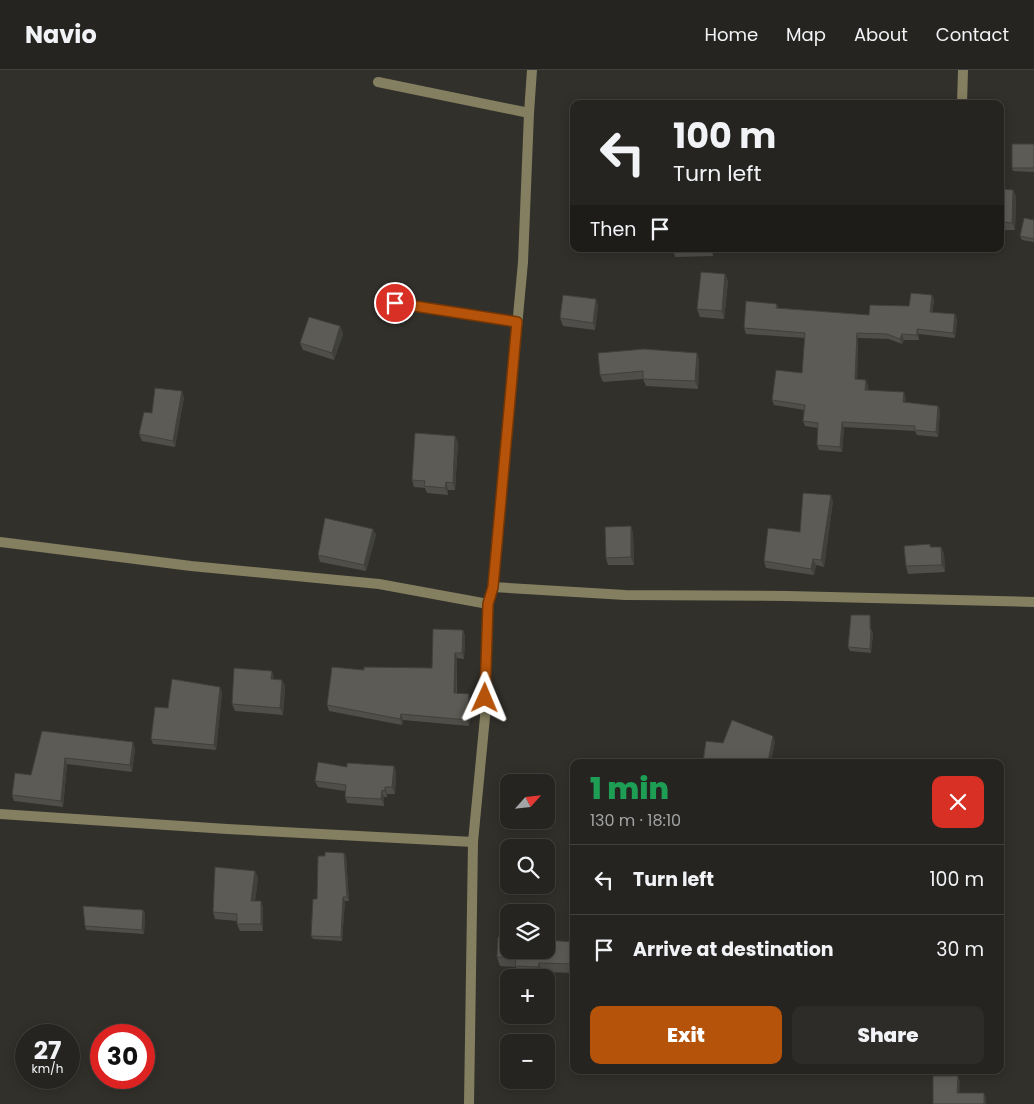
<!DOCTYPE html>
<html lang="en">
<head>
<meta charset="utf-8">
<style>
  :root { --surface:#252420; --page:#2d2c29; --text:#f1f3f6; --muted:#a3a4a5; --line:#42413e; --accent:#b45309 }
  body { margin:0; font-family:Poppins,sans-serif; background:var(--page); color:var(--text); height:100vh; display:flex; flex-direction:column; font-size:19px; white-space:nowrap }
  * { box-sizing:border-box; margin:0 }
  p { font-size:16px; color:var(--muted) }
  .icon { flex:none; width:28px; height:28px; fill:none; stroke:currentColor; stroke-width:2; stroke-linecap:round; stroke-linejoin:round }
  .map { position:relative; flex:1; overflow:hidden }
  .panel { position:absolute; left:570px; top:689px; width:434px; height:315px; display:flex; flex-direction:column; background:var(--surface); border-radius:10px; box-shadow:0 2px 12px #0003,0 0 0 1px var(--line) }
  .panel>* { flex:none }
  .hud { position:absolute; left:570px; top:30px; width:434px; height:152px; border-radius:10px; box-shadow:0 2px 12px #0003,0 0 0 1px var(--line); background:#252420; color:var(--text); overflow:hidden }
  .needle { width:32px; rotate:63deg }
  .fabs { position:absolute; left:500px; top:704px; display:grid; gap:10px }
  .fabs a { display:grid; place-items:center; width:55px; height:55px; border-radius:10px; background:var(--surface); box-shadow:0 2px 12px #0003,0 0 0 1px var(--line); font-size:25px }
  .speed { position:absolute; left:15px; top:954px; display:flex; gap:10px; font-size:25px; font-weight:700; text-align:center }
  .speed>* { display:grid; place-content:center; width:65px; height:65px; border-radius:50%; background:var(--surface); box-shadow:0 2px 12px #0003,0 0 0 1px var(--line); line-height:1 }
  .speed small { font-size:12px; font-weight:400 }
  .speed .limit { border:8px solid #d22; background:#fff; color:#111 }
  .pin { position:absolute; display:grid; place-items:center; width:42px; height:42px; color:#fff; margin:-21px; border:2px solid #fff; border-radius:50%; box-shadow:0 1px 5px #0007 }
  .me { position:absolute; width:55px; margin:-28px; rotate:1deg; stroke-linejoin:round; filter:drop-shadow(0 0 4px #0008) }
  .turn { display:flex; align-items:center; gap:18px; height:105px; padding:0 20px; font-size:22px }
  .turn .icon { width:65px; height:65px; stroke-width:2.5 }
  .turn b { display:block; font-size:35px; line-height:42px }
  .then { display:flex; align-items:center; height:48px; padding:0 20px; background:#0003; gap:10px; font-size:19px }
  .round { display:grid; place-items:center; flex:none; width:52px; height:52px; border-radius:10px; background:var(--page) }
  .summary { display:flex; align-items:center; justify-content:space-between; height:85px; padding:0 20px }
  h1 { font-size:30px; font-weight:800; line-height:38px; color:#1e9e55 }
  .action { display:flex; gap:10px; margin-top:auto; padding:10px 20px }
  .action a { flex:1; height:58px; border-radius:10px; background:var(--accent); color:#fff; font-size:20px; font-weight:800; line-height:58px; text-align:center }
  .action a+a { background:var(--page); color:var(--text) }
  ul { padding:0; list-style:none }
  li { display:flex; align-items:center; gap:15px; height:70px; padding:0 20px; border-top:1px solid var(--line) }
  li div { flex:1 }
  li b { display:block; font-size:19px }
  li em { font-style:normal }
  header { display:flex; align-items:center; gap:30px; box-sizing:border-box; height:70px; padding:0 25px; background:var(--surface); border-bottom:1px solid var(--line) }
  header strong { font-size:24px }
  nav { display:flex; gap:28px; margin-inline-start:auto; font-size:18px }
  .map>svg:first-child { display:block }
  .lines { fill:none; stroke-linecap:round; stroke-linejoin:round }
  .minor { stroke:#847f60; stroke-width:10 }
  .wall { fill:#4f4e4a }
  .shaded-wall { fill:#40403c }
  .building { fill:#5c5b56; stroke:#40403c }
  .route-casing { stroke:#753606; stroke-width:12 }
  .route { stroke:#b45309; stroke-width:9 }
</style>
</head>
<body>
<header>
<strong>Navio</strong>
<nav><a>Home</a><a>Map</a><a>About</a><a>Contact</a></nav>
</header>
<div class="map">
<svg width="1034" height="1034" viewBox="0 0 1034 1034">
  <rect width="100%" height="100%" fill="#31302b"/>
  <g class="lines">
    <g class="minor">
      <polyline points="378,12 529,43"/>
      <polyline points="962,34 963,0"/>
      <polyline points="395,233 517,252"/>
      <polyline points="0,472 191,496 379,514 488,534"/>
      <polyline points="493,517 625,525 788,526 1034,532"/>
      <polyline points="0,744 227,759 473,772"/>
      <polyline points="469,1034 473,772 485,647 488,534 493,517 523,192 529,43 532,0"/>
    </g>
  </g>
  <g class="wall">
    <polygon points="1034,74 1034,102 1013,101 1012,98"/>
    <polygon points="1000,119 1013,120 1016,127 1015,160 1000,160"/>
    <polygon points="1034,150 1034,172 1022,170 1020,166"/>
    <polygon points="589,179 624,179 624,183"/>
    <polygon points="673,179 712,179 713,186 675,187"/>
    <polygon points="725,204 728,212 724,249 700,247 697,239"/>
    <polygon points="932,225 934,230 932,242 957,249 955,268 919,264 919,270 904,270 902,274 889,269 858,268 857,309 868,315 868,320 906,328 905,332 938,336 940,341 938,367 917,365 915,361 844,357 842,382 819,380 817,375 818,358 805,356 803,351 804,340 774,335 772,330 802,303 805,268 746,264 744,258 777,234 778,238 869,245 909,236"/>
    <polygon points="596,229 598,237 595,260 563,256 560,248"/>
    <polygon points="340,256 343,264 334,290 303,280 300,273"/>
    <polygon points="697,283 699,290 698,319 646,316 643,309 603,312 600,305"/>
    <polygon points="184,327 175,377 142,371 139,364 152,343"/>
    <polygon points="455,366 458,373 455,420 448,420 448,425 427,423 425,418 414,417 412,410"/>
    <polygon points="833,431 824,497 816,495 814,505 766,498 764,491 800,462"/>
    <polygon points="631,456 633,464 634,495 608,495 606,488"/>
    <polygon points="373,459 376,465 366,501 320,492 318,485"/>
    <polygon points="930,474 931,477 941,477 944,484 945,502 908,504 906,496"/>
    <polygon points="871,549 871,559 873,563 871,583 850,581 848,577"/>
    <polygon points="463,560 465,566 464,589 457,588 457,624 471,630 469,656 403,650 402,655 329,641 327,635 364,600 432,598"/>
    <polygon points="274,608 274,609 282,610 285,617 283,645 235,641 232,634"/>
    <polygon points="220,617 222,623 216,680 153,674 151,669 168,638"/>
    <polygon points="42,661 135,679 132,702 67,694 63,737 14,731 12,725 31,705"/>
    <polygon points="394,696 396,703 395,724 387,724 387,727 384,727 384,736 347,733 345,727 345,721 318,717 315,711 347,697"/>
    <polygon points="344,783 346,787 349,831 345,831 342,871 313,869 311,866 317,829 325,786"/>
    <polygon points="255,801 258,808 255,831 261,831 263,838 263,861 240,861 237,854 237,851 215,849 213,842"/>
    <polygon points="143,840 145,844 144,864 86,860 85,856"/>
    <polygon points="574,872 574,903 542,902 542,907 519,905 516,897 500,896 497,887"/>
  </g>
  <g class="shaded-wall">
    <polygon points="1013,120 1016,127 1015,160 1012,153"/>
    <polygon points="725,204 728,212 724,249 722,241"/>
    <polygon points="932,225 934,230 932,247 930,242"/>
    <polygon points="596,229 598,237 595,260 593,253"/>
    <polygon points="955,244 957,249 955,268 953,263"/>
    <polygon points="340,256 343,264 334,290 332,283"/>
    <polygon points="917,259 919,264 919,270 917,265"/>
    <polygon points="857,263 858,268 857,314 855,309"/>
    <polygon points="902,264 904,270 902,274 900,269"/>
    <polygon points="697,283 699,290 698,319 695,311"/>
    <polygon points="866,310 868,315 867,325 865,320"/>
    <polygon points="182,321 184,327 175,377 173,371"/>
    <polygon points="904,322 906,328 905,337 903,332"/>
    <polygon points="938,336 940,341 938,367 936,362"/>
    <polygon points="842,352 844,357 842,382 840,377"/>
    <polygon points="455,366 458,373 455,420 453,413"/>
    <polygon points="446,412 448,420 448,425 445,418"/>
    <polygon points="831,425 833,431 824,497 821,490"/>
    <polygon points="631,456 633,464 634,495 631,487"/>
    <polygon points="373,459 376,465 366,501 364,495"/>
    <polygon points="941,477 944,484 945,502 942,495"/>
    <polygon points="813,489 816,495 814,505 811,499"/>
    <polygon points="870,545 871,549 871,561 871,559 873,563 871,583 870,579"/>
    <polygon points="463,560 465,566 464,589 462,583"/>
    <polygon points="455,583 457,588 456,629 454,623"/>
    <polygon points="272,601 274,608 274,616 271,609"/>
    <polygon points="282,610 285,617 283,645 280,638"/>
    <polygon points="220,617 222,623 216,680 214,675"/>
    <polygon points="469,624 471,630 469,656 467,650"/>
    <polygon points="401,644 403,650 402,655 400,649"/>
    <polygon points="773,666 775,672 771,692 768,692"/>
    <polygon points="133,672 135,679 132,702 130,695"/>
    <polygon points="65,688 67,694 63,737 61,731"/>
    <polygon points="394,696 396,703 395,724 392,717"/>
    <polygon points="385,717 387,724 387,727 385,721"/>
    <polygon points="382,720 384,727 384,736 381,729"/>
    <polygon points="344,783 346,787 349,831 347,827"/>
    <polygon points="255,801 258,808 254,839 251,831"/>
    <polygon points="343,827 345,831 342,871 341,867"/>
    <polygon points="261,831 263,838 263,861 261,854"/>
    <polygon points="143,840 145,844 144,864 142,860"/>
    <polygon points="539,893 542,902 542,907 538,897"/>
    <polygon points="958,1006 960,1011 959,1028 957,1023"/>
    <polygon points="984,1023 986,1028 986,1034 984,1034"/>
  </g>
  <g class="building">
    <rect x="1012" y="74" width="22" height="24"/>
    <polygon points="1000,119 1013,120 1012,153 1000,152"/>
    <polygon points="1024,148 1034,150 1034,169 1020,166"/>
    <polygon points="701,202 725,204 722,241 697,239"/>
    <polygon points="911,223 932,225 930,242 955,244 953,263 917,259 917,265 902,264 900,269 887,264 857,263 855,309 866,310 865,320 904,322 903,332 938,336 936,362 915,360 915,356 842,352 840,377 817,375 818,353 803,351 805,335 772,330 776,300 802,303 805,263 744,258 746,231 777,234 776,238 869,245 870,235 909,236"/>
    <polygon points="563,225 596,229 593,253 560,248"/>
    <polygon points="309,247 340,256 332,283 300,273"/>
    <polygon points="644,279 697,283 695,311 643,309 643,301 600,305 598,283"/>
    <polygon points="155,318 182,321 173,371 139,364 144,342 152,343"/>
    <polygon points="415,363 455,366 453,413 446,412 445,418 424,416 425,411 412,410"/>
    <polygon points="803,423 831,425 821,490 813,489 811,499 764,491 768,458 800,462"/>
    <polygon points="325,448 373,459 364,495 318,485"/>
    <polygon points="631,456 631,487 606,488 605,457"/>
    <polygon points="930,474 930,477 941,477 942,495 906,496 904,476"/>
    <polygon points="851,545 870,545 870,559 871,559 870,579 848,577"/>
    <polygon points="433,559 463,560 462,583 455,583 454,623 469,624 467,650 401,644 400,649 327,635 332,597 364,600 364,597 432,598"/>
    <polygon points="234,598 272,601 271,609 282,610 280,638 232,634"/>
    <polygon points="172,609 220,617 214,675 151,669 155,637 168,638"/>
    <polygon points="732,650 773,666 768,692 703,692 706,671 723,673"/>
    <polygon points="42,661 133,672 130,695 65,688 61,731 12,725 15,703 31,705"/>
    <polygon points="318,692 347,697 347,693 394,696 392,717 385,717 385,721 382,720 381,729 345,727 346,715 315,711"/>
    <polygon points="325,782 344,783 347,827 343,827 341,867 311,866 313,829 317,829 318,786 325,786"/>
    <polygon points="215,797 255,801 251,831 261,831 261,854 237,854 237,844 213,842"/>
    <polygon points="83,836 143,840 142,860 85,856"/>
    <polygon points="498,867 509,867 509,880 546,880 546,870 574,872 574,894 539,893 538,897 515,896 516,888 497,887"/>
    <polygon points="933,1006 958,1006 957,1023 984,1023 984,1034 933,1034"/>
  </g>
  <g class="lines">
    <g class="route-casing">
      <polyline id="route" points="395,233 517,252 493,517 488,534 485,628"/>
    </g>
    <use href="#route" class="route"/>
  </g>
</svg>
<div class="fabs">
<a><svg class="needle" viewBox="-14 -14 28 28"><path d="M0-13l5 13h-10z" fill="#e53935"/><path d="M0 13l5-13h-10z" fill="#a3a4a5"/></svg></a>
<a><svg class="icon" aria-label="search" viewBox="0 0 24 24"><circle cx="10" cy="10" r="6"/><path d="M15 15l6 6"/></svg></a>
<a><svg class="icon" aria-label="layers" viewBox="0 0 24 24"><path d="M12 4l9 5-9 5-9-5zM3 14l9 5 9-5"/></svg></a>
<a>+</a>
<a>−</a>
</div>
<div class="speed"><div>27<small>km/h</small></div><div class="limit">30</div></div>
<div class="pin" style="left:395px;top:233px;background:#d93025"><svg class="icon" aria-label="arrive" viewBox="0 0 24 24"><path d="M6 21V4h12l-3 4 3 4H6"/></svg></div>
<svg class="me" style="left:485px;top:628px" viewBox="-20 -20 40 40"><path d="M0-17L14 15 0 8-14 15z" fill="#b45309" stroke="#fff" stroke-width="4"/></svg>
<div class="hud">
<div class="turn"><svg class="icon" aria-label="left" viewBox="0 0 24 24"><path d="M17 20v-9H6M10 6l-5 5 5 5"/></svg><div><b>100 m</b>Turn left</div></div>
<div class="then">Then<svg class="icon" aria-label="arrive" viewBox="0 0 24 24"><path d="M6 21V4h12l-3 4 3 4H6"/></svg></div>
</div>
<section class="panel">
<div class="summary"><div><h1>1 min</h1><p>130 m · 18:10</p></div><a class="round" style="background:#d93025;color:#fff"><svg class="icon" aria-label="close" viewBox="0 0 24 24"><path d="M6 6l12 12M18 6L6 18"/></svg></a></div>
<ul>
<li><svg class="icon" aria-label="left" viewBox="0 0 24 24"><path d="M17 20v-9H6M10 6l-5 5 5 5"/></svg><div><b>Turn left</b></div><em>100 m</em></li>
<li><svg class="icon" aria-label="arrive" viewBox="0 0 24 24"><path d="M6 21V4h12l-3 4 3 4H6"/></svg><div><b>Arrive at destination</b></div><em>30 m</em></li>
</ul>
<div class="action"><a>Exit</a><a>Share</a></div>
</section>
</div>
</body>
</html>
